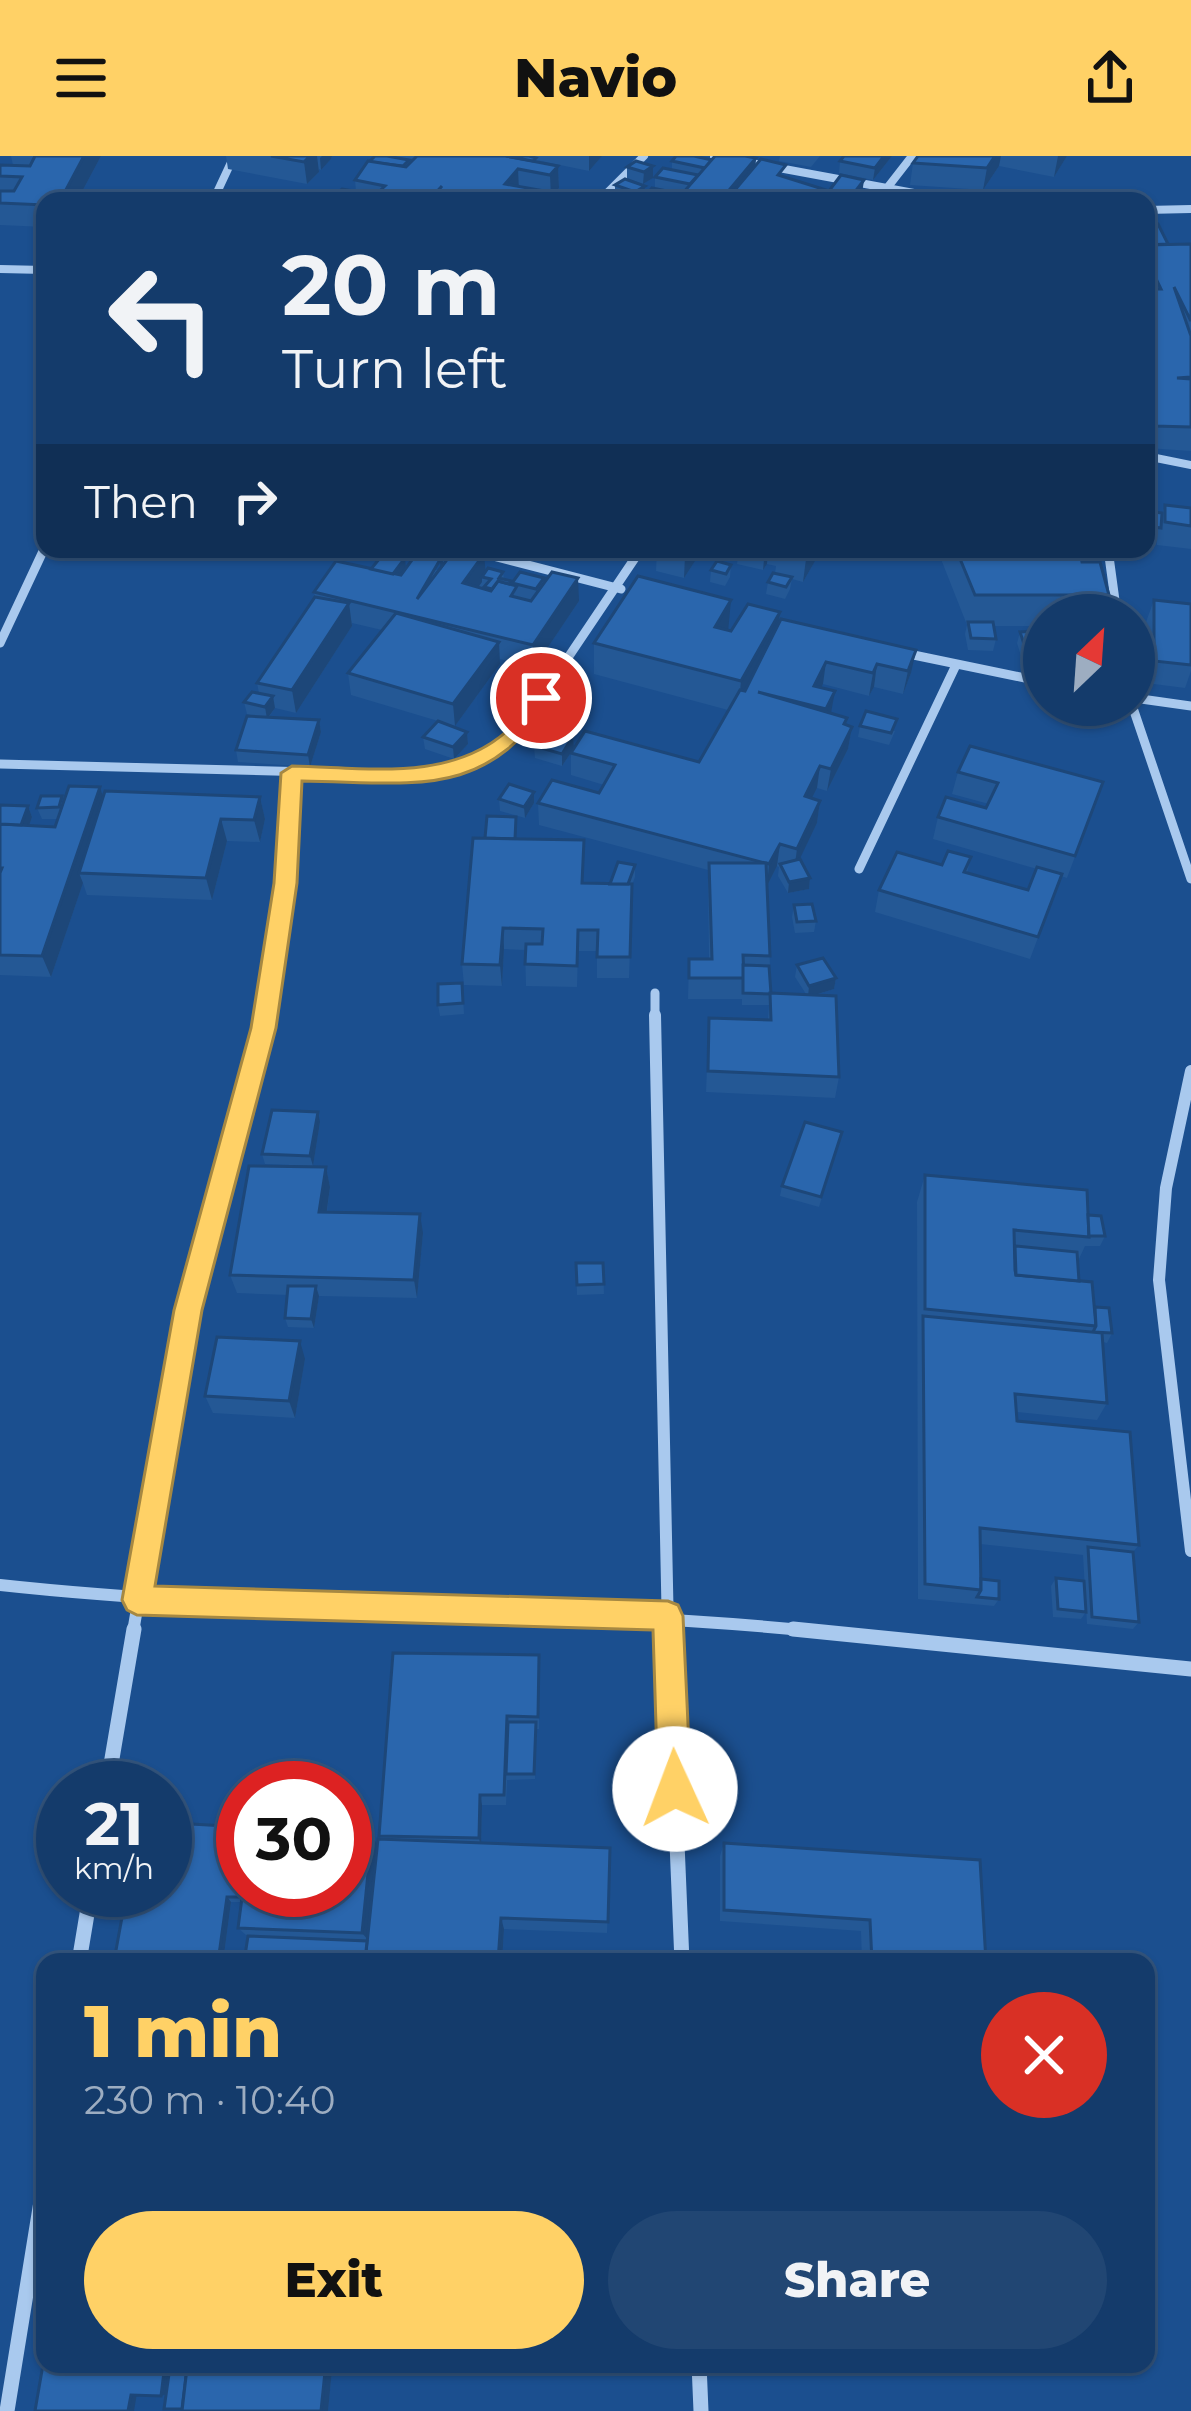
<!DOCTYPE html>
<html lang="en">
<head>
<meta charset="utf-8">
<style>
  :root { --surface:#143b6b; --page:#214673; --text:#f1f3f6; --muted:#9dadc1; --line:#33557e; --accent:#ffd166 }
  body { margin:0; font-family:Montserrat,sans-serif; background:var(--page); color:var(--text); height:100vh; display:flex; flex-direction:column; font-size:45px; white-space:nowrap }
  * { box-sizing:border-box; margin:0 }
  p { font-size:39px; color:var(--muted) }
  .icon { flex:none; width:66px; height:66px; fill:none; stroke:currentColor; stroke-width:2; stroke-linecap:round; stroke-linejoin:round }
  .map { position:relative; flex:1; overflow:hidden }
  .sheet { position:absolute; left:36px; top:1797px; width:1119px; height:420px; display:flex; flex-direction:column; background:var(--surface); border-radius:24px; box-shadow:0 3px 9px #0004,0 0 0 3px var(--line) }
  .sheet>* { flex:none }
  .hud { position:absolute; left:36px; top:36px; width:1119px; height:366px; border-radius:24px; box-shadow:0 3px 9px #0004,0 0 0 3px var(--line); background:#143b6b; color:var(--text); overflow:hidden }
  .needle { width:78px; rotate:25deg }
  .controls { position:absolute; left:1023px; top:438px; display:grid; gap:24px }
  .controls a { display:grid; place-items:center; width:132px; height:132px; border-radius:50%; background:var(--surface); box-shadow:0 3px 9px #0004,0 0 0 3px var(--line); font-size:60px }
  .speed { position:absolute; left:36px; top:1605px; display:flex; gap:24px; font-size:60px; font-weight:700; text-align:center }
  .speed>* { display:grid; place-content:center; width:156px; height:156px; border-radius:50%; background:var(--surface); box-shadow:0 3px 9px #0004,0 0 0 3px var(--line); line-height:1 }
  .speed small { font-size:30px; font-weight:400 }
  .speed .limit { border:18px solid #d22; background:#fff; color:#111 }
  .pin { position:absolute; display:grid; place-items:center; width:102px; height:102px; color:#fff; margin:-51px; border:6px solid #fff; border-radius:50%; box-shadow:0 3px 12px #0007 }
  .me { position:absolute; width:132px; margin:-66px; rotate:358deg; stroke-linejoin:round; filter:drop-shadow(0 0 9px #0008) }
  .turn { display:flex; align-items:center; gap:42px; height:252px; padding:0 48px; font-size:54px }
  .turn .icon { width:156px; height:156px; stroke-width:2.5 }
  .turn b { display:block; font-size:84px; line-height:102px }
  .then { display:flex; align-items:center; height:114px; padding:0 48px; background:#0003; gap:24px; font-size:45px }
  .round { display:grid; place-items:center; flex:none; width:126px; height:126px; border-radius:63px; background:var(--page) }
  .headline { display:flex; align-items:center; justify-content:space-between; height:204px; padding:0 48px }
  h1 { font-size:72px; font-weight:800; line-height:90px; color:var(--accent) }
  .button { display:flex; gap:24px; margin-top:auto; padding:24px 48px }
  .button a { flex:1; height:138px; border-radius:72px; background:var(--accent); color:#111; font-size:48px; font-weight:800; line-height:138px; text-align:center }
  .button a+a { background:var(--page); color:var(--text) }
  header { display:flex; justify-content:space-between; align-items:center; height:156px; padding:0 48px; background:var(--accent); color:#111; font-size:54px; font-weight:800 }
  .map>svg:first-child { display:block }
  .lines { fill:none; stroke-linecap:round; stroke-linejoin:round }
  .minor-far3 { stroke:#a9c9ee; stroke-width:8 }
  .minor-far2 { stroke:#a9c9ee; stroke-width:9 }
  .minor-far1 { stroke:#a9c9ee; stroke-width:12 }
  .minor { stroke:#a9c9ee; stroke-width:15 }
  .wall { fill:#245895 }
  .shaded-wall { fill:#1d4779 }
  .building { fill:#2a66ad; stroke:#1d4779; stroke-width:3 }
  .route { fill:#ffd166; stroke:#a68842; stroke-width:3 }
</style>
</head>
<body>
<header><svg class="icon" aria-label="menu" viewBox="0 0 24 24"><path d="M4 6h16M4 12h16M4 18h16"/></svg>Navio<svg class="icon" aria-label="share" viewBox="0 0 24 24"><path d="M12 15V3M7 8l5-5 5 5M5 13v7h14v-7"/></svg></header>
<div class="map">
<svg width="1191" height="2255" viewBox="0 0 1191 2255">
  <rect width="100%" height="100%" fill="#1b4f8f"/>
  <g class="lines">
    <g class="minor-far3">
      <polyline points="714,0 957,45"/>
      <polyline points="213,45 234,0"/>
      <polyline points="599,45 644,0"/>
      <polyline points="877,45 912,0"/>
      <polyline points="1146,54 1191,53"/>
      <polyline points="0,113 45,114"/>
      <polyline points="1146,300 1191,309"/>
    </g>
    <g class="minor-far2">
      <polyline points="466,393 621,433"/>
      <polyline points="1108,393 1117,459"/>
      <polyline points="0,487 45,391"/>
      <polyline points="899,496 1044,526"/>
      <polyline points="1134,542 1191,550"/>
      <polyline points="1132,549 1191,723"/>
      <polyline points="0,608 426,619 473,609 516,579 641,393"/>
      <polyline points="859,713 956,509"/>
      <polyline points="655,837 655,862"/>
      <polyline points="265,862 286,727 292,617"/>
    </g>
    <g class="minor-far1">
      <polyline points="655,859 668,1476"/>
      <polyline points="1191,915 1166,1032 1159,1124 1191,1395"/>
      <path d="M0,1429C273,1459 549,1448 823,1476"/>
      <polyline points="133,1476 188,1154 266,859"/>
    </g>
    <g class="minor">
      <polyline points="668,1473 682,1806"/>
      <polyline points="793,1473 1191,1513"/>
      <polyline points="107,1632 134,1473"/>
      <polyline points="79,1806 91,1734"/>
      <polyline points="699,2208 701,2255"/>
      <polyline points="7,2255 45,2021"/>
    </g>
  </g>
  <g class="wall">
    <polygon points="11,0 101,0 77,45 45,45 45,71 0,69 0,9 13,9"/>
    <polygon points="226,0 332,0 331,3 321,14 319,13 319,16 307,28 228,13"/>
    <polygon points="371,0 602,0 589,15 536,4 558,10 559,32 551,41 539,39 539,45 319,45 356,36 355,24 374,1"/>
    <polygon points="715,0 751,0 756,2 755,10 861,45 645,45 645,40 655,32 655,21 672,14 672,5 712,4"/>
    <polygon points="780,0 820,0 811,11 779,5"/>
    <polygon points="844,0 892,0 873,24 839,17 840,5"/>
    <polygon points="918,0 1067,0 1054,21 999,10 983,34 910,29 913,7"/>
    <polygon points="636,5 653,22 643,28 627,22 627,11"/>
    <polygon points="615,29 645,30 644,41 639,45 601,45 615,41"/>
    <polygon points="1146,68 1168,88 1191,88 1191,295 1147,292"/>
    <polygon points="1165,349 1191,352 1191,393 1157,389 1157,384 1146,382 1146,355 1162,359"/>
    <polygon points="363,393 390,393 389,399 406,413 503,416 504,423 511,425 512,429 544,422 544,427 579,445 534,512 500,503 500,508 455,570 441,566 467,576 468,588 454,603 425,593 423,581 438,565 351,539 348,517 382,474 352,467 352,470 296,557 275,552 269,561 319,564 321,576 310,611 238,606 236,594 255,560 247,558 244,546 259,537 257,527 315,441 314,436 371,413 378,405 364,401"/>
    <polygon points="548,393 590,393 584,402"/>
    <polygon points="657,393 703,393 684,422 656,415"/>
    <polygon points="707,393 822,393 803,426 792,423 790,433 785,443 766,438 768,426 775,417 776,410 767,408 763,414 737,408 738,400"/>
    <polygon points="937,393 1079,393 1082,406 1109,439 1103,459 1044,459 1044,470 993,470 996,483 993,495 968,494 965,478 967,469"/>
    <polygon points="731,409 730,421 725,430 710,426 711,414"/>
    <polygon points="1154,444 1191,448 1191,515 1185,532 1146,527 1146,466"/>
    <polygon points="780,456 779,467 911,517 903,538 874,531 869,540 823,528 821,531 831,558 846,569 852,571 848,593 827,635 817,632 812,642 820,645 817,667 799,703 810,722 809,733 788,737 778,720 779,711 777,710 767,730 771,837 806,838 795,821 797,809 836,822 834,833 815,839 839,921 835,942 706,936 709,862 768,864 769,849 742,849 742,843 688,843 689,803 709,803 708,714 539,669 538,647 599,637 604,629 571,619 571,597 699,606 728,554 594,518 594,487 731,475"/>
    <polygon points="1020,476 1041,488 1037,500 1021,500 1017,487"/>
    <polygon points="860,570 895,575 889,589 858,581"/>
    <polygon points="573,580 574,592 562,610 535,602 534,590"/>
    <polygon points="958,616 1103,626 1067,722 1061,720 1030,803 875,756 879,734 942,709 971,701 967,717 1028,734 1037,713 933,683 938,661 986,652 989,648 952,638"/>
    <polygon points="100,631 103,641 260,641 265,663 260,686 227,685 212,744 87,739 83,727 51,821 0,819 0,649 28,650 32,661 29,670 55,671 58,663 42,663 37,652 64,645"/>
    <polygon points="534,636 534,647 525,662 500,655 499,643"/>
    <polygon points="516,661 516,683 583,727 610,728 635,709 635,721 632,729 629,822 597,822 597,795 578,795 577,831 526,830 525,794 504,793 502,830 464,829 462,808 485,682"/>
    <polygon points="794,749 816,765 814,776 795,777 792,761"/>
    <polygon points="462,827 464,858 440,860 438,849"/>
    <polygon points="320,966 313,1010 265,1008 262,998"/>
    <polygon points="842,976 819,1051 780,1040 782,1030"/>
    <polygon points="326,1011 330,1031 327,1056 423,1077 417,1142 319,1140 314,1172 288,1171 285,1162 287,1139 237,1137 230,1119"/>
    <polygon points="925,1019 1088,1059 1105,1080 1100,1090 1085,1090 1078,1105 1079,1125 1112,1177 1107,1187 1103,1186 1107,1247 1097,1264 1017,1256 1017,1265 1139,1389 1133,1396 1139,1466 1133,1473 1087,1468 1083,1399 980,1388 981,1423 999,1443 994,1450 918,1443 917,1046"/>
    <polygon points="576,1107 603,1107 604,1138 577,1139"/>
    <polygon points="305,1203 295,1262 213,1257 205,1240"/>
    <polygon points="1056,1422 1086,1456 1081,1463 1053,1461 1051,1430"/>
    <polygon points="539,1499 539,1573 536,1573 535,1623 507,1624 506,1649 482,1649 481,1687 610,1692 607,1777 504,1773 502,1806 244,1806 367,1784 246,1779 238,1772 241,1746 231,1746 223,1806 114,1805 165,1658 176,1664 168,1708 243,1734 372,1678 377,1688 369,1773 381,1683 379,1680"/>
    <polygon points="724,1687 986,1806 862,1806 861,1775 720,1765 720,1700"/>
    <polygon points="45,2208 171,2208 171,2211 198,2210 332,2214 328,2255 182,2255 167,2238"/>
  </g>
  <g class="shaded-wall">
    <polygon points="84,0 101,0 77,45 60,45"/>
    <polygon points="310,0 317,0 319,16 307,28 304,6"/>
    <polygon points="322,0 332,0 331,3 321,14 320,2"/>
    <polygon points="589,0 602,0 589,15"/>
    <polygon points="884,0 892,0 873,24 875,12"/>
    <polygon points="995,0 1001,0 999,10 983,34 987,12"/>
    <polygon points="1058,0 1067,0 1054,21"/>
    <polygon points="756,2 754,24 729,41 729,45 720,45"/>
    <polygon points="558,10 559,32 551,41 550,19"/>
    <polygon points="653,10 653,22 643,28 644,16"/>
    <polygon points="518,13 519,35 505,28"/>
    <polygon points="864,24 861,45 848,45"/>
    <polygon points="645,30 644,41 635,45 635,36"/>
    <polygon points="690,393 703,393 684,422 685,400"/>
    <polygon points="765,393 768,393 767,408 763,414"/>
    <polygon points="812,393 822,393 803,426 806,403"/>
    <polygon points="484,398 486,421 482,421 482,426 465,450 463,427"/>
    <polygon points="405,402 406,414 389,436 387,424"/>
    <polygon points="578,422 579,445 534,512 533,489"/>
    <polygon points="731,444 728,476 715,471"/>
    <polygon points="349,447 352,470 296,557 292,534"/>
    <polygon points="780,456 777,487 738,556 741,525"/>
    <polygon points="499,486 500,508 455,570 453,548"/>
    <polygon points="916,494 911,517 903,538 908,515"/>
    <polygon points="826,506 823,528 811,552 814,530"/>
    <polygon points="877,508 874,531 869,540 873,517"/>
    <polygon points="835,535 831,557 823,576 826,553"/>
    <polygon points="273,540 275,552 267,563 265,551"/>
    <polygon points="319,564 321,576 310,611 308,599"/>
    <polygon points="852,571 848,593 827,635 831,613"/>
    <polygon points="467,576 468,588 454,603 453,591"/>
    <polygon points="573,580 574,592 562,610 562,598"/>
    <polygon points="820,610 817,632 802,662 805,640"/>
    <polygon points="100,631 107,653 79,717 83,727 51,821 42,800"/>
    <polygon points="534,636 534,647 525,662 524,651"/>
    <polygon points="260,641 265,663 260,686 254,664"/>
    <polygon points="820,645 817,667 794,715 797,693"/>
    <polygon points="28,650 32,661 22,691 18,679"/>
    <polygon points="221,663 227,685 212,744 206,722"/>
    <polygon points="780,688 777,710 767,730 769,708"/>
    <polygon points="810,722 809,733 788,737 789,726"/>
    <polygon points="503,772 504,793 502,830 500,809"/>
    <polygon points="836,822 834,833 808,841 809,830"/>
    <polygon points="318,956 320,966 313,1010 310,1000"/>
    <polygon points="326,1011 330,1031 324,1075 319,1056"/>
    <polygon points="420,1058 423,1077 417,1142 414,1124"/>
    <polygon points="316,1130 319,1140 314,1172 311,1163"/>
    <polygon points="300,1185 305,1203 295,1262 289,1245"/>
    <polygon points="480,1639 482,1649 481,1692 479,1682"/>
    <polygon points="171,1658 176,1664 167,1712 165,1710 165,1691"/>
    <polygon points="372,1678 377,1688 368,1784 362,1777"/>
    <polygon points="227,1741 231,1746 223,1806 218,1806"/>
    <polygon points="501,1762 504,1773 502,1806 498,1806"/>
    <polygon points="165,2208 171,2208 167,2238 161,2240"/>
    <polygon points="332,2214 328,2255 321,2255 325,2216"/>
    <polygon points="137,2237 134,2255 128,2255 131,2239"/>
  </g>
  <g class="building">
    <polygon points="35,0 84,0 60,45 45,45 45,49 0,47 0,35 14,35 22,21 0,20 0,9 30,10"/>
    <polygon points="271,0 310,0 304,6"/>
    <polygon points="375,0 387,0 409,4 403,10 369,6"/>
    <polygon points="417,0 506,0 558,10 550,19 518,13 505,28 539,34 530,45 429,45 442,30 428,45 369,45 385,30 355,24 368,5 406,11"/>
    <polygon points="506,0 529,0 536,2 533,5"/>
    <polygon points="676,0 694,0 712,4 705,12 672,5"/>
    <polygon points="715,0 745,0 756,2 720,45 676,45"/>
    <polygon points="844,0 884,0 875,12 840,5"/>
    <polygon points="918,0 995,0 987,12 913,7"/>
    <polygon points="761,3 786,9 778,19 829,35 841,19 864,24 848,45 749,45 729,41"/>
    <polygon points="636,5 653,10 644,16 627,11"/>
    <polygon points="663,12 698,19 690,28 655,21"/>
    <polygon points="625,23 645,30 635,36 615,29"/>
    <polygon points="652,32 682,38 676,45 645,40"/>
    <polygon points="342,33 375,39 369,45 333,41"/>
    <polygon points="962,38 1000,43 999,45 960,45"/>
    <polygon points="608,39 624,43 622,45 601,45"/>
    <polygon points="324,40 363,45 319,45"/>
    <polygon points="1146,68 1158,68 1168,88 1146,89"/>
    <polygon points="1191,88 1191,165 1174,131 1191,180 1191,221 1177,222 1191,223 1191,271 1154,270 1146,223 1146,111 1154,133 1161,133 1146,102 1146,89"/>
    <polygon points="1165,349 1191,352 1191,370 1165,366"/>
    <polygon points="1146,355 1162,357 1161,372 1146,370"/>
    <polygon points="455,393 484,398 463,427 491,435 498,425 517,430 511,440 531,445 552,416 578,422 533,489 314,436 336,405 401,419 417,397 441,402 417,443"/>
    <polygon points="659,393 690,393 685,400"/>
    <polygon points="779,393 812,393 806,403 777,396"/>
    <polygon points="956,393 1079,393 1082,406 1100,406 1109,439 975,439"/>
    <polygon points="384,397 405,402 393,418 371,413"/>
    <polygon points="436,397 449,400 442,410 441,402 434,400"/>
    <polygon points="717,405 731,409 726,418 711,414"/>
    <polygon points="488,412 503,416 499,422 511,425 509,428 498,425 492,433 484,431 491,423 482,421"/>
    <polygon points="520,416 544,422 536,433 512,427"/>
    <polygon points="773,417 792,421 786,431 768,426"/>
    <polygon points="638,420 731,444 715,471 731,475 748,448 780,456 741,525 594,487"/>
    <polygon points="315,441 349,447 292,534 257,527"/>
    <polygon points="1154,444 1191,448 1191,509 1154,505"/>
    <polygon points="396,457 499,486 453,548 348,517"/>
    <polygon points="781,463 916,494 908,515 877,508 873,517 826,506 814,530 835,535 826,553 758,536 847,562 844,568 852,571 831,613 820,610 805,640 820,645 797,693 780,688 769,708 538,647 552,624 599,637 615,609 571,597 585,575 699,606 740,534 745,535"/>
    <polygon points="968,466 993,466 996,483 971,482"/>
    <polygon points="1037,475 1041,488 1024,488 1020,476"/>
    <polygon points="252,536 273,540 265,551 244,546"/>
    <polygon points="866,555 897,563 891,577 860,570"/>
    <polygon points="247,560 319,564 308,599 236,594"/>
    <polygon points="438,565 467,576 453,591 423,581"/>
    <polygon points="546,573 573,580 562,598 534,590"/>
    <polygon points="970,590 1103,626 1075,700 938,661 946,641 986,652 998,627 958,616"/>
    <polygon points="509,628 534,636 524,651 499,643"/>
    <polygon points="69,630 100,631 42,800 0,799 0,717 2,712 0,712 0,668 55,671"/>
    <polygon points="105,635 260,641 254,664 221,663 206,722 79,717"/>
    <polygon points="41,640 62,640 59,651 37,652"/>
    <polygon points="0,649 28,650 21,669 0,668"/>
    <polygon points="487,660 516,661 515,683 485,682"/>
    <polygon points="473,682 584,684 582,727 632,728 630,801 597,801 598,774 578,774 577,810 525,808 526,788 542,788 543,773 503,772 500,809 462,808"/>
    <polygon points="948,695 971,701 964,716 1028,734 1037,711 1062,718 1038,781 879,734 897,696 942,709"/>
    <polygon points="800,703 810,722 789,726 780,708"/>
    <polygon points="618,706 635,709 628,728 610,728"/>
    <polygon points="709,707 766,707 770,800 743,799 744,822 689,822 689,803 712,803"/>
    <polygon points="812,748 816,765 797,766 794,749"/>
    <polygon points="823,802 836,822 809,830 797,809"/>
    <polygon points="743,809 769,810 771,838 743,837"/>
    <polygon points="462,827 463,847 438,849 438,828"/>
    <polygon points="770,837 836,840 839,921 708,915 709,862 771,864"/>
    <polygon points="272,954 318,956 310,1000 262,998"/>
    <polygon points="805,966 842,976 821,1041 782,1030"/>
    <polygon points="249,1010 326,1011 319,1056 420,1058 414,1124 230,1119"/>
    <polygon points="925,1019 1087,1034 1089,1081 1014,1074 1015,1114 1016,1119 1092,1126 1096,1170 925,1153"/>
    <polygon points="1088,1059 1101,1060 1105,1080 1089,1080"/>
    <polygon points="1015,1090 1077,1096 1079,1125 1016,1119"/>
    <polygon points="576,1107 603,1107 604,1128 577,1129"/>
    <polygon points="288,1130 316,1130 311,1163 285,1162"/>
    <polygon points="1095,1151 1109,1152 1112,1177 1093,1176 1096,1170"/>
    <polygon points="923,1160 1102,1177 1107,1247 1015,1238 1017,1265 1130,1276 1139,1389 980,1372 981,1434 925,1428"/>
    <polygon points="217,1181 300,1185 289,1245 205,1240"/>
    <polygon points="1088,1391 1133,1396 1139,1466 1092,1461"/>
    <polygon points="1056,1422 1084,1425 1086,1456 1058,1453"/>
    <polygon points="981,1423 999,1425 999,1443 977,1441 981,1434"/>
    <polygon points="393,1497 539,1499 538,1561 507,1560 504,1639 480,1639 479,1682 379,1680"/>
    <polygon points="508,1566 536,1566 534,1618 506,1618"/>
    <polygon points="165,1658 171,1658 165,1691"/>
    <polygon points="191,1668 243,1671 243,1720 240,1741 227,1741 218,1806 114,1805 127,1734 165,1734 165,1708 183,1709"/>
    <polygon points="345,1677 372,1678 362,1777 238,1772 243,1734 345,1734"/>
    <polygon points="378,1683 610,1692 608,1766 501,1762 498,1806 365,1806"/>
    <polygon points="724,1687 980,1704 986,1806 872,1806 870,1764 724,1754"/>
    <polygon points="248,1780 367,1785 365,1806 244,1806"/>
    <polygon points="45,2197 45,2208 165,2208 161,2240 131,2239 128,2255 35,2255"/>
    <polygon points="170,2211 192,2211 187,2212 182,2253 164,2253"/>
    <polygon points="187,2212 325,2216 321,2255 182,2255"/>
  </g>
  <path class="route" d="M541,535L552,542C484,646 413,626 302,625L297,727L276,872L202,1154L155,1430L668,1445L678,1449L683,1460L691,1633L686,1644L675,1649L663,1644L658,1633L653,1474L137,1459L127,1454L122,1444L174,1154L251,872L274,727L281,617L292,610C363,611 449,627 507,575C518,565 526,549 534,537Z"/>
</svg>
<div class="controls">
<a><svg class="needle" viewBox="-14 -14 28 28"><path d="M0-13l5 13h-10z" fill="#e53935"/><path d="M0 13l5-13h-10z" fill="#9dadc1"/></svg></a>
</div>
<div class="speed"><div>21<small>km/h</small></div><div class="limit">30</div></div>
<div class="pin" style="left:541px;top:542px;background:#d93025"><svg class="icon" aria-label="arrive" viewBox="0 0 24 24"><path d="M6 21V4h12l-3 4 3 4H6"/></svg></div>
<svg class="me" style="left:675px;top:1633px" viewBox="-20 -20 40 40"><circle r="19" fill="#fff"/><path d="M0-13L10 11 0 6-10 11z" fill="#ffd166"/></svg>
<div class="hud">
<div class="turn"><svg class="icon" aria-label="left" viewBox="0 0 24 24"><path d="M17 20v-9H6M10 6l-5 5 5 5"/></svg><div><b>20 m</b>Turn left</div></div>
<div class="then">Then<svg class="icon" aria-label="right" viewBox="0 0 24 24"><path d="M7 20v-9h11M14 6l5 5-5 5"/></svg></div>
</div>
<section class="sheet">
<div class="headline"><div><h1>1 min</h1><p>230 m · 10:40</p></div><a class="round" style="background:#d93025;color:#fff"><svg class="icon" aria-label="close" viewBox="0 0 24 24"><path d="M6 6l12 12M18 6L6 18"/></svg></a></div>
<div class="button"><a>Exit</a><a>Share</a></div>
</section>
</div>
</body>
</html>
